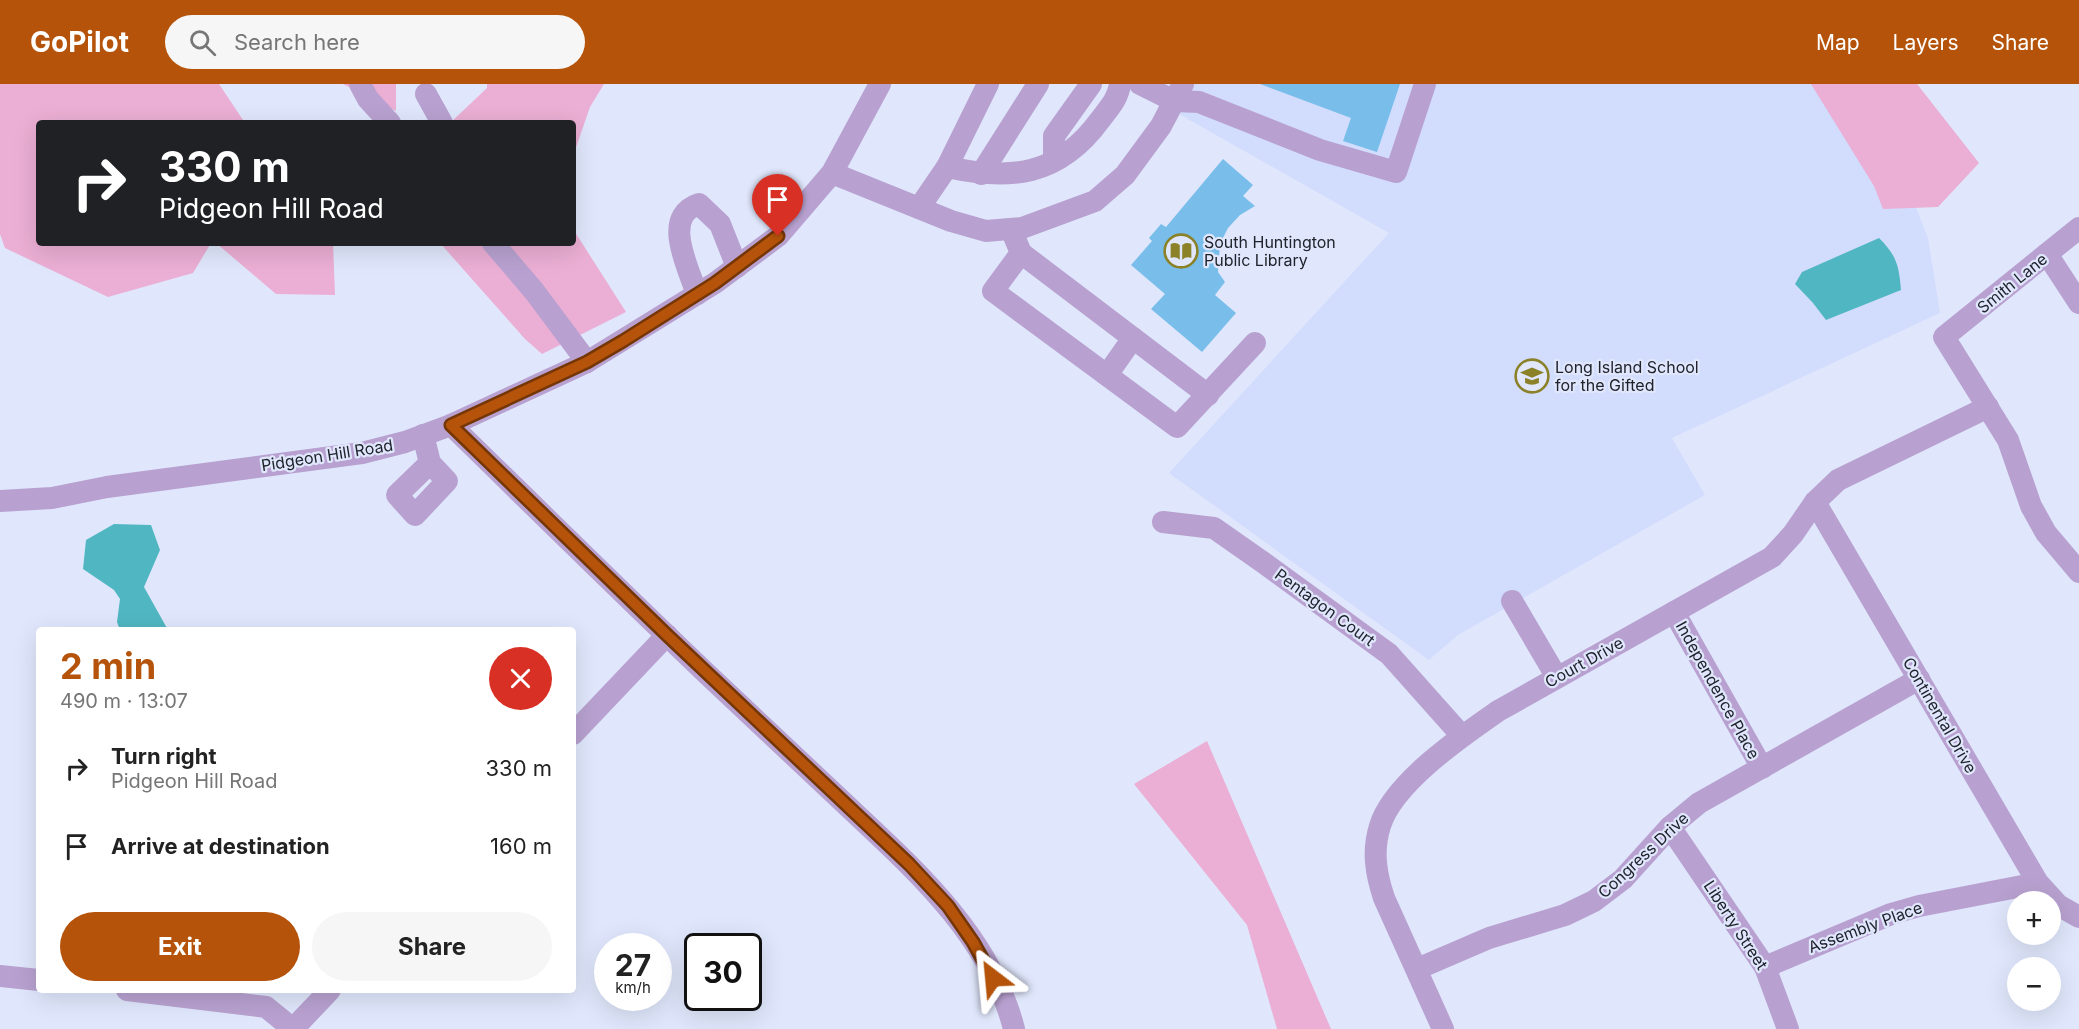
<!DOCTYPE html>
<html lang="en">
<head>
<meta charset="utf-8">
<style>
  :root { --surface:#fff; --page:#f6f6f6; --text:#222; --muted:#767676; --accent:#b45309 }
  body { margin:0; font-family:Inter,sans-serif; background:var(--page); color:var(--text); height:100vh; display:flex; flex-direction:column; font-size:22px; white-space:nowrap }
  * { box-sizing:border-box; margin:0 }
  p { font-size:20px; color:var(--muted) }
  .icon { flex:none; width:33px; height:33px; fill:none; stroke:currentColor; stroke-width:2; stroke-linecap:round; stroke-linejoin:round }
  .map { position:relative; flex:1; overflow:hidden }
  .panel { position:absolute; left:36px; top:543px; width:540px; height:366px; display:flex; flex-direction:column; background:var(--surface); border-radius:6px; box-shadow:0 6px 24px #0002 }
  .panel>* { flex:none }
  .banner { position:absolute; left:36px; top:36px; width:540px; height:126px; border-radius:6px; box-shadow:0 6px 24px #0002; background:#202124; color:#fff; overflow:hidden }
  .fabs { position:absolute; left:2007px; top:807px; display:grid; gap:12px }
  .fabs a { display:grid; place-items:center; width:54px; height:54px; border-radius:50%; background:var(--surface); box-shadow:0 6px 24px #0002; font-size:30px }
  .speed { position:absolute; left:594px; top:849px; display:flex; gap:12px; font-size:30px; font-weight:700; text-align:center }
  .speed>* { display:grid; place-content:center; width:78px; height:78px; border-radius:50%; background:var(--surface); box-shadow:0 6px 24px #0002; line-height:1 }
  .speed small { font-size:15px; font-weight:400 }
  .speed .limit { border:3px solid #111; border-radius:9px; background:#fff; color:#111 }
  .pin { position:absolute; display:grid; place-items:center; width:51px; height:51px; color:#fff; margin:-62px -26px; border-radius:50% 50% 50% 0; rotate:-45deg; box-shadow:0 0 6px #0007 }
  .pin .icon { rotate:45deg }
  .me { position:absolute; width:66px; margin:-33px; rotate:331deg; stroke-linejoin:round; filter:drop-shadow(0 0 4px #0008) }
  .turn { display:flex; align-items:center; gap:21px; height:126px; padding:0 24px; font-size:27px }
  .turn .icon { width:78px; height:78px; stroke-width:2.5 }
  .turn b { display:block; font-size:42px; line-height:51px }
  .round { display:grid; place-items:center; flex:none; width:63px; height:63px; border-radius:32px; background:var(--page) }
  .head { display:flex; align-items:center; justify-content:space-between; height:102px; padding:0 24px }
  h1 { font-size:36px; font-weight:700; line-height:45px; color:var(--accent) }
  .cta { display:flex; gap:12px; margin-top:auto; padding:12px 24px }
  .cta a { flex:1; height:69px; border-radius:36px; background:var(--accent); color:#fff; font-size:24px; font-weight:700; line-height:69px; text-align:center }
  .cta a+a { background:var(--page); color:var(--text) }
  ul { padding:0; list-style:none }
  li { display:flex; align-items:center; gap:18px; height:78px; padding:0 24px }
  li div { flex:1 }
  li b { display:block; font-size:22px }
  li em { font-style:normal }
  header { display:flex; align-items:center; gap:36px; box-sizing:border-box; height:84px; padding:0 30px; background:var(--accent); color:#fff }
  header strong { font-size:28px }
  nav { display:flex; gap:33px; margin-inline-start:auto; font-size:21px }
  .search { width:420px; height:54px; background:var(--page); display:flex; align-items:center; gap:15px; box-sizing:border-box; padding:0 21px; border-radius:33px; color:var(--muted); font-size:22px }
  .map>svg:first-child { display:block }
  .built { fill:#d2dcfd }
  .green { fill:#ebaed4 }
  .water { fill:#50b7c2 }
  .building { fill:#79beeb }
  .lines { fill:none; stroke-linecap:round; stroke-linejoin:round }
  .minor { stroke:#b8a1d0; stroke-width:22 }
  .route-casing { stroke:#753606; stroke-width:15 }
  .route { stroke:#b45309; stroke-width:10 }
  .labels { text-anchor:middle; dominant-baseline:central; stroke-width:4.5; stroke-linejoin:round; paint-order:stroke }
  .poi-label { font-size:16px; fill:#20232c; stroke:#e0e7fc; text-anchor:start }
  .street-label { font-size:16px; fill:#20232c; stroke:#e0e7fc }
</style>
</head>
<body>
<header>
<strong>GoPilot</strong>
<div class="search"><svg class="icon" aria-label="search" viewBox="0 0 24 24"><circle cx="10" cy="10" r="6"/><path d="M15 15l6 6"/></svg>Search here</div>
<nav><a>Map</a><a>Layers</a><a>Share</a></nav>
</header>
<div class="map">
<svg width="2079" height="945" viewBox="0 0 2079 945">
  <rect width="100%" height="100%" fill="#e0e7fc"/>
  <polygon class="built" points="1126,0 1856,0 1882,37 1928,154 1940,229 1672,354 1705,411 1458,551 1429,576 1169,389 1389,149"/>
  <g class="green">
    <polygon points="0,0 219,0 245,39 39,39 39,159 211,159 193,189 108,213 5,164 0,150"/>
    <polygon points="343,0 396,0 396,27"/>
    <polygon points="487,0 604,0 590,23 573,72 573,39 450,39 487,4"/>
    <polygon points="1811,0 1917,0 1979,79 1938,123 1883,125 1874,102"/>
    <polygon points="573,145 626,228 542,270 525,255 440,159 573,159"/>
    <polygon points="216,159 333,159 335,211 276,210"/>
    <polygon points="1207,657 1331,945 1277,945 1247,841 1134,700"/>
  </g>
  <g class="water">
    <path d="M1879,154C1897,172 1899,182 1901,206L1826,236L1813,219L1795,200L1802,188Z"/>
    <polygon points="114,440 151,441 160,466 144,503 168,546 120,546 117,538 120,515 114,506 83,485 86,456"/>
  </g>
  <g class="building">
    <polygon points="1260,0 1400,0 1377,68 1343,57 1351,34"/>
    <polygon points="1223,75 1253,101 1243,112 1255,122 1240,131 1228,144 1220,160 1218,188 1225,198 1215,211 1236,229 1202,268 1151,225 1165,210 1131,181 1152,157 1149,154 1161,140 1166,143"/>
  </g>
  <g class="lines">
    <g class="minor">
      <polyline points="360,0 368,15 390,39"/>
      <polyline points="1140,0 1174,17 1199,18 1320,66 1396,88 1425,0"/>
      <polyline points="426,10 442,39"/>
      <polyline points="1054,75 1054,52 1091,0"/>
      <path d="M947,83C1011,97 1059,92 1100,36C1109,24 1118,15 1120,0"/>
      <polyline points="832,89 951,137 986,147 1022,144 1095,117 1125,91 1161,42 1183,0"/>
      <polyline points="981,90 1038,0"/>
      <polyline points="919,124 947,83 988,0"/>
      <polyline points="2079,144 1944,253 2008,356 2031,422 2046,449 2079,488"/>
      <polyline points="1011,145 1021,169 993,207 1177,343 1255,259"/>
      <polyline points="493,159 534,207 587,278"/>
      <polyline points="1021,169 1208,311"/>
      <polyline points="2047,170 2079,219"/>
      <path d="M697,210C688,183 661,132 699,120L720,140L737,183"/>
      <polyline points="1107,291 1133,254"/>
      <path d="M451,341C536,424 621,508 707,590C752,632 797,675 842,717C911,782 990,850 1014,945"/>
      <polyline points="423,351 430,379 447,397 415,431 397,411 430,379"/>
      <polyline points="0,417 52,414 107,403 362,369 405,358 451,341 587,278 715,199 778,152 832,89 880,0"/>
      <polyline points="1815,418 2038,799 2058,821 2079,833"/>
      <polyline points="1163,438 1214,444 1264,479 1389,570 1462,652"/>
      <polyline points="1512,517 1556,592"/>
      <polyline points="1674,528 1762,684"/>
      <polyline points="573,650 667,551"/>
      <polyline points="1670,743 1765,883 1788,945"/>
      <polyline points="1765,883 1891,830 1919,822 2038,799"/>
      <polyline points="1417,885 1489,854 1565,831 1594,817 1623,795 1670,743 1699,719 1919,595"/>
      <polyline points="0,892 39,896"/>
      <polyline points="127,906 266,923 293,945"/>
      <polyline points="293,945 330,906"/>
      <path d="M1443,945L1384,814C1376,790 1372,767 1380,742C1393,699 1462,652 1498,627L1772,473L1793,450L1815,418L1838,396L1988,323"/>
    </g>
  </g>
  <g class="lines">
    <g class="route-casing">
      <polyline id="route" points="778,152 715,199 623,257 587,278 451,341 667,551 909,780 948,822 973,858 993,894"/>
    </g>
    <use href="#route" class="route"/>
  </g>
  <defs>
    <g id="library-ring" transform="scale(1.725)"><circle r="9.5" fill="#e0e7fc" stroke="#8b8128" stroke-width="1.5"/><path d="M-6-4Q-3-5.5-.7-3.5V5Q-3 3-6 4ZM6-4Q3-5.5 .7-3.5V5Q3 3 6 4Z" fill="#8b8128"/></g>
    <g id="school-ring" transform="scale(1.725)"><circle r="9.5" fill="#e0e7fc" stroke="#8b8128" stroke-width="1.5"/><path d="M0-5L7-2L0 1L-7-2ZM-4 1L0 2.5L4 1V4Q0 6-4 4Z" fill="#8b8128"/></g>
  </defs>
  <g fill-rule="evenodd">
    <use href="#library-ring" x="1181" y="167"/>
    <use href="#school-ring" x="1532" y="292"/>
  </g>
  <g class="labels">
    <g class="poi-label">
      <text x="1204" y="158">South Huntington<tspan x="1204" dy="18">Public Library</tspan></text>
      <text x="1555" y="283">Long Island School<tspan x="1555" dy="18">for the Gifted</tspan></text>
    </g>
    <g class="street-label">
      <text transform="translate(2012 199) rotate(-39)">Smith Lane</text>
      <text transform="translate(327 371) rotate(-9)">Pidgeon Hill Road</text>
      <text transform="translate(1325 523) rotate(36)">Pentagon Court</text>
      <text transform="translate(1584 578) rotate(-29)">Court Drive</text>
      <text transform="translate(1718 606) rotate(61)">Independence Place</text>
      <text transform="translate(1940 631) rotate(60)">Continental Drive</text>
      <text transform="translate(1643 771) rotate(-43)">Congress Drive</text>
      <text transform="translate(1736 841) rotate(57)">Liberty Street</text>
      <text transform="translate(1865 843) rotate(-20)">Assembly Place</text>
    </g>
  </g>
</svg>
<div class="fabs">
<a>+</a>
<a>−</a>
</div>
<div class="speed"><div>27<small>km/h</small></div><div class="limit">30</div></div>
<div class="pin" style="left:778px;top:152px;background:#d93025"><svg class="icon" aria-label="arrive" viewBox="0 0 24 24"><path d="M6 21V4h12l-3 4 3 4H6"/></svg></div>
<svg class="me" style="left:993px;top:894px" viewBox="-20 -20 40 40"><path d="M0-17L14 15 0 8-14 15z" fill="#b45309" stroke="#fff" stroke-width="4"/></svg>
<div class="banner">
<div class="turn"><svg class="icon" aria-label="right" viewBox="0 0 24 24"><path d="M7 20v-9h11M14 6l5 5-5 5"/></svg><div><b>330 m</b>Pidgeon Hill Road</div></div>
</div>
<section class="panel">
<div class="head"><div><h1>2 min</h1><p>490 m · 13:07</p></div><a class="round" style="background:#d93025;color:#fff"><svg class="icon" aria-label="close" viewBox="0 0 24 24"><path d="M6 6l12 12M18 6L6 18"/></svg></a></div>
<ul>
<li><svg class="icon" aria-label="right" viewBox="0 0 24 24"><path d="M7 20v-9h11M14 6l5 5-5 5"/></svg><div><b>Turn right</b><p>Pidgeon Hill Road</p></div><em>330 m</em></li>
<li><svg class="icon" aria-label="arrive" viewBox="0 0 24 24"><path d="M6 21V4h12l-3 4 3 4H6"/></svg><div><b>Arrive at destination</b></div><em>160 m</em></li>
</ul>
<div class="cta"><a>Exit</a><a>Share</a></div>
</section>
</div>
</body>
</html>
